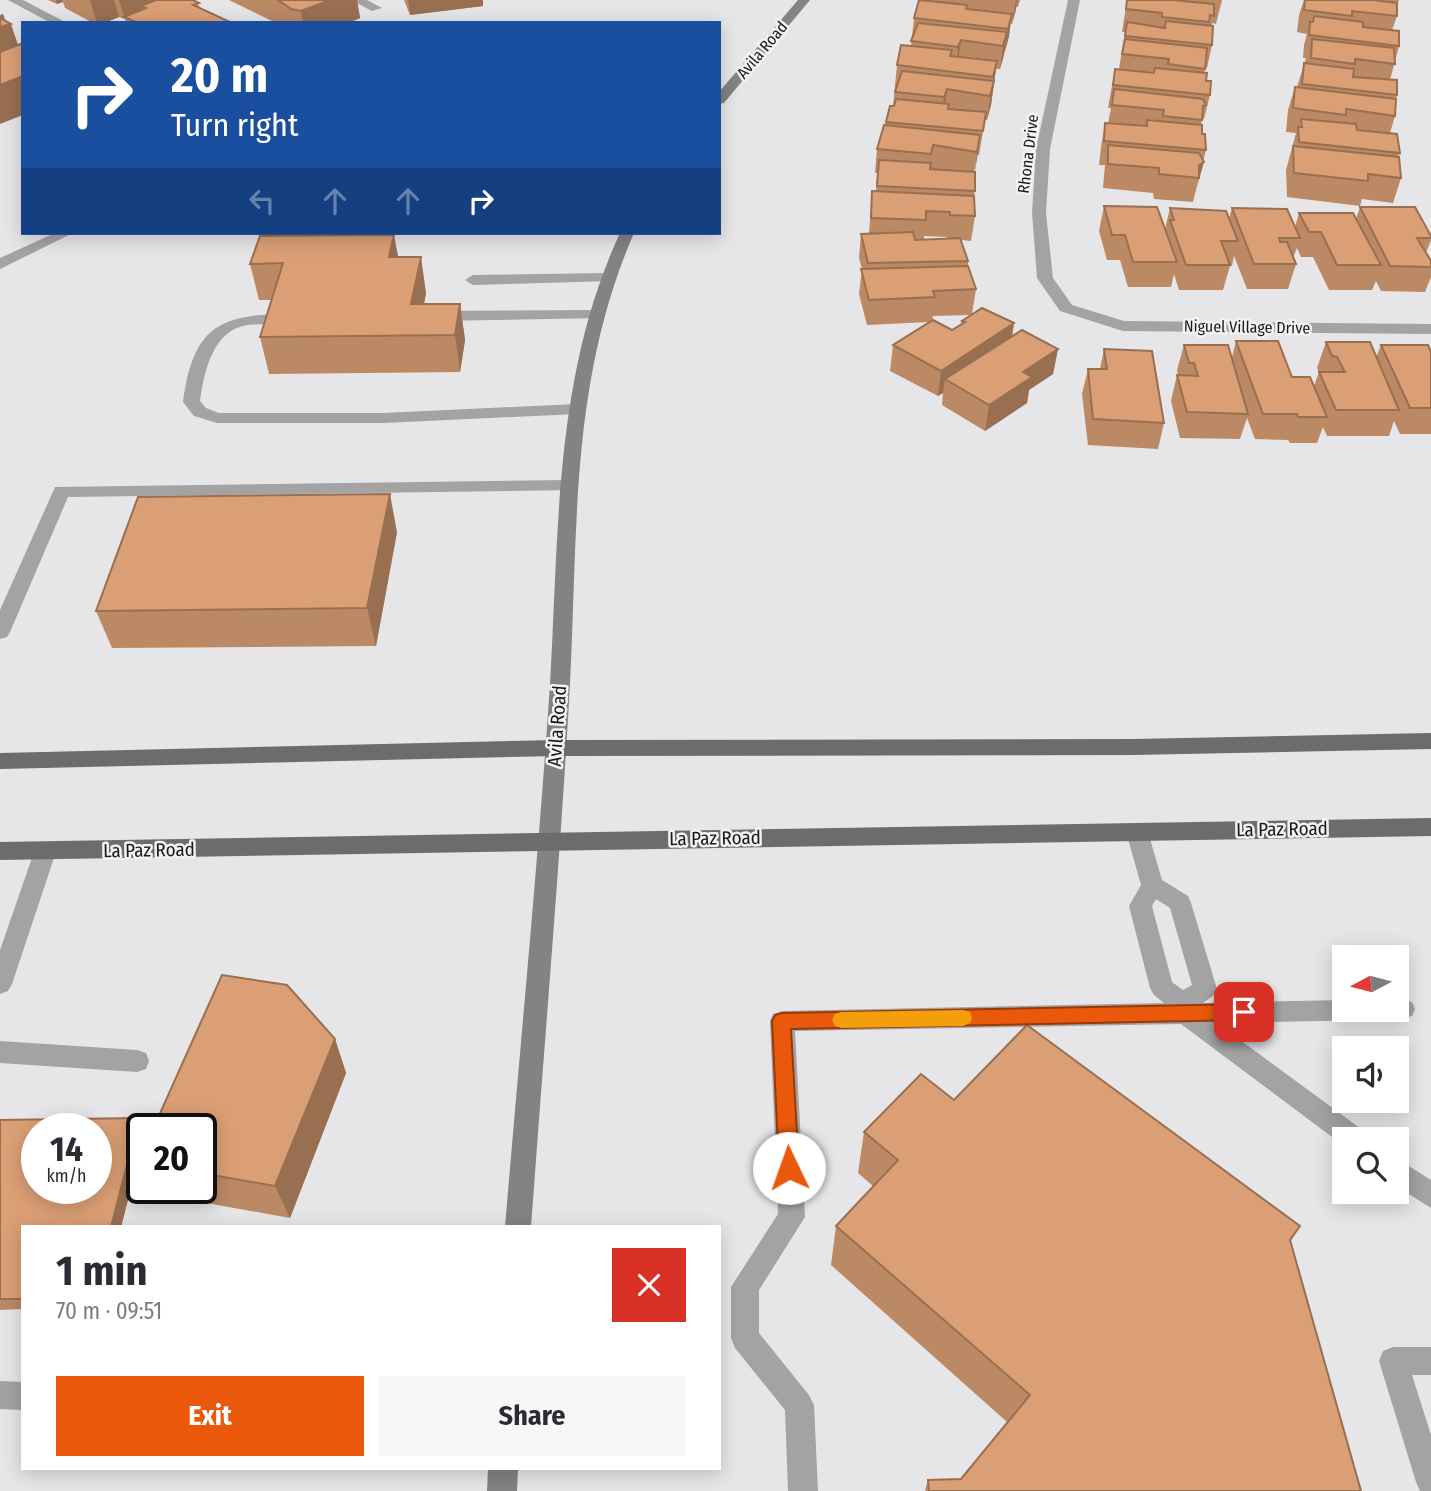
<!DOCTYPE html>
<html lang="en">
<head>
<meta charset="utf-8">
<style>
  :root { --surface:#fff; --page:#f7f7f7; --text:#2b2b33; --muted:#7c7c81; --accent:#ea580c }
  body { margin:0; font-family:"Fira Sans Condensed",sans-serif; background:var(--page); color:var(--text); height:100vh; display:flex; flex-direction:column; font-size:26px; white-space:nowrap }
  * { box-sizing:border-box; margin:0 }
  p { font-size:23px; color:var(--muted) }
  .icon { flex:none; width:38px; height:38px; fill:none; stroke:currentColor; stroke-width:2; stroke-linecap:round; stroke-linejoin:round }
  .map { position:relative; flex:1; overflow:hidden }
  .side { position:absolute; left:21px; top:1225px; width:700px; height:245px; display:flex; flex-direction:column; background:var(--surface); border-radius:0px; box-shadow:0 4px 18px #0003 }
  .side>* { flex:none }
  .hud { position:absolute; left:21px; top:21px; width:700px; height:214px; border-radius:0px; box-shadow:0 4px 18px #0003; background:#1a4fa0; color:#fff; overflow:hidden }
  .needle { width:46px; rotate:263deg }
  .buttons { position:absolute; left:1332px; top:945px; display:grid; gap:14px }
  .buttons a { display:grid; place-items:center; width:77px; height:77px; border-radius:0px; background:var(--surface); box-shadow:0 4px 18px #0003; font-size:35px }
  .speed { position:absolute; left:21px; top:1113px; display:flex; gap:14px; font-size:35px; font-weight:700; text-align:center }
  .speed>* { display:grid; place-content:center; width:91px; height:91px; border-radius:50%; background:var(--surface); box-shadow:0 4px 18px #0003; line-height:1 }
  .speed small { font-size:18px; font-weight:400 }
  .speed .limit { border:4px solid #111; border-radius:10px; background:#fff; color:#111 }
  .pin { position:absolute; display:grid; place-items:center; width:60px; height:60px; color:#fff; margin:-30px; border-radius:14px; box-shadow:0 4px 10px #0006 }
  .me { position:absolute; width:77px; margin:-38px; rotate:357deg; stroke-linejoin:round; filter:drop-shadow(0 0 5px #0008) }
  .turn { display:flex; align-items:center; gap:24px; height:147px; padding:0 35px; font-size:32px }
  .turn .icon { width:91px; height:91px; stroke-width:2.5 }
  .turn b { display:block; font-size:49px; line-height:60px }
  .lanes { display:flex; align-items:center; height:66px; padding:0 35px; background:#0003; justify-content:center; gap:35px; direction:ltr }
  .lanes .off { opacity:.35 }
  .round { display:grid; place-items:center; flex:none; width:74px; height:74px; border-radius:0px; background:var(--page) }
  .overview { display:flex; align-items:center; justify-content:space-between; height:119px; padding:0 35px }
  h1 { font-size:42px; font-weight:700; line-height:52px }
  .cta { display:flex; gap:14px; margin-top:auto; padding:14px 35px }
  .cta a { flex:1; height:80px; border-radius:0px; background:var(--accent); color:#fff; font-size:28px; font-weight:700; line-height:80px; text-align:center }
  .cta a+a { background:var(--page); color:var(--text) }
  .map>svg:first-child { display:block }
  .lines { fill:none; stroke-linecap:round; stroke-linejoin:round }
  .lane { fill:#a4a3a3; fill-rule:evenodd }
  .street { fill:#a4a3a3; fill-rule:evenodd }
  .secondary { fill:#848382; fill-rule:evenodd }
  .primary { fill:#6d6c6b; fill-rule:evenodd }
  .wall { fill:#bc8965; fill-rule:evenodd }
  .shaded-wall { fill:#996f52 }
  .building { fill:#db9f75; stroke:#996f52; stroke-width:2; fill-rule:evenodd }
  .route { fill:#ea580c; stroke:#983908; stroke-width:2 }
  .slow { fill:#f59e0b }
  .labels { text-anchor:middle; dominant-baseline:central; stroke-width:5; stroke-linejoin:round; paint-order:stroke }
  .far-street-label { font-size:16px; fill:#191919; stroke:#f3f3f5 }
  .street-label { font-size:19px; fill:#191919; stroke:#f3f3f5 }
</style>
</head>
<body>
<div class="map">
<svg width="1431" height="1491" viewBox="0 0 1431 1491">
  <rect width="100%" height="100%" fill="#e6e6e8"/>
  <g class="lines">
    <g class="lane">
      <polygon points="55,233 73,233 0,269 0,258"/>
      <polygon points="607,273 615,278 612,281 473,285 465,280 473,275"/>
      <polygon points="596,310 602,312 604,315 602,318 434,321 426,316 434,311"/>
      <path d="M286,314L292,316L294,319L292,322C278,326 262,323 248,325C213,329 204,372 200,401L206,408L219,413H384L576,404L584,409L576,414L384,423H217L194,416L183,402C193,330 216,314 286,314Z"/>
      <polygon points="568,480 574,482 577,486 574,490 68,497 10,632 7,637 0,639 0,610 55,487"/>
      <path d="M1137,823L1145,826L1148,832L1162,880L1188,896L1191,903L1217,989L1213,996L1203,1003L1344,1000V1010H1384L1381,1017L1372,1020L1217,1023L1364,1131L1368,1139H1344V1146L1181,1024L795,1031L805,1217L759,1290V1333L809,1395L814,1405L818,1491H788L785,1410L735,1348L731,1338V1287L778,1214L770,1021L773,1014L782,1011L1164,1003L1154,995L1150,988L1129,906L1141,885L1126,832L1129,826ZM1156,899L1170,908L1192,985L1183,990L1172,982L1152,906Z"/>
      <polygon points="45,843 53,846 56,852 12,984 8,991 0,994 0,950 34,852 37,846"/>
      <polygon points="1396,999 1412,1002 1415,1009 1412,1016 1403,1019 1387,1016 1384,1010 1396,1010"/>
      <polygon points="0,1041 137,1050 146,1053 149,1061 146,1069 137,1072 0,1063"/>
      <polygon points="1396,1158 1431,1180 1431,1208 1396,1186"/>
      <polygon points="1393,1347 1431,1347 1431,1375 1412,1375 1431,1435 1431,1491 1420,1491 1416,1482 1379,1361 1383,1351"/>
      <polygon points="0,1381 23,1382 23,1410 0,1409"/>
    </g>
    <g class="street">
      <polygon points="8,0 23,0 67,23 51,23"/>
      <polygon points="351,0 367,0 382,8 372,11"/>
      <polygon points="1068,0 1080,0 1050,149 1046,213 1053,278 1072,305 1124,321 1431,324 1431,334 1123,331 1060,311 1037,278 1032,213 1036,149"/>
    </g>
    <g class="secondary">
      <polygon points="798,0 810,0 724,103 719,104 719,92"/>
      <path d="M620,233H634C570,380 578,528 570,684C560,865 544,1046 531,1227H505C520,1046 538,865 550,684C559,531 554,375 620,233Z"/>
      <polygon points="488,1468 518,1468 517,1491 487,1491"/>
    </g>
    <g class="primary">
      <polygon points="1431,733 1431,749 1134,755 556,756 0,769 0,753 556,740 1134,739"/>
      <polygon points="1431,818 1431,836 0,860 0,842"/>
    </g>
  </g>
  <g class="wall">
    <polygon points="48,0 193,0 201,8 232,23 126,23 125,19 119,17 104,23 93,23 65,8 63,2 57,4"/>
    <polygon points="229,0 357,0 360,18 348,23 276,23"/>
    <polygon points="404,0 483,0 483,6 410,15"/>
    <path d="M928,0H1020L1018,7H1016L1012,24L1010,23L1009,36L1000,69H996L991,105L987,120H985L979,155H977L974,172L975,216L971,241L961,240L968,261V266L976,289L972,314L1014,323L1012,336L1058,349L1053,374L1029,390L1027,403L985,431L942,405L943,393L938,396L890,371L893,345L929,322L867,325L859,294L862,269L859,258L861,234L869,233L872,191H876L877,173H875L877,149L886,122L893,106L897,65L911,46L914,18ZM924,236L947,237V239L924,240ZM971,315L962,321L961,325L952,330L932,321L933,316Z"/>
    <polygon points="1127,0 1222,0 1216,24 1212,23 1212,45 1207,68 1205,68 1204,73 1210,95 1204,119 1202,119 1201,125 1206,150 1193,202 1154,199 1153,193 1103,188 1105,165 1099,165 1101,147 1105,123 1108,123 1111,108 1108,108 1115,69 1119,69 1125,32 1122,32"/>
    <polygon points="1304,0 1399,0 1397,5 1397,16 1392,30 1399,46 1390,80 1397,95 1396,99 1395,116 1390,133 1400,153 1398,157 1401,178 1393,203 1362,199 1360,206 1287,197 1286,170 1296,133 1286,132 1288,110 1295,87 1297,87 1306,58 1303,58 1304,45 1307,34 1297,32 1299,15"/>
    <polygon points="1104,206 1165,229 1170,208 1229,219 1232,208 1295,227 1299,213 1356,219 1360,207 1431,236 1431,240 1426,253 1431,261 1431,277 1425,292 1381,291 1376,281 1372,290 1329,290 1313,257 1301,257 1297,248 1293,258 1296,264 1288,289 1247,289 1234,256 1232,266 1230,266 1223,290 1179,290 1174,274 1171,287 1128,287 1120,260 1107,260 1099,231"/>
    <polygon points="398,257 426,293 424,304 460,304 465,340 460,372 269,374 260,337 272,300 259,300 250,264"/>
    <polygon points="1236,341 1292,377 1314,386 1319,372 1317,368 1326,342 1376,358 1381,345 1431,352 1431,434 1400,434 1394,421 1389,436 1327,436 1323,427 1317,443 1290,443 1288,440 1255,439 1247,418 1240,439 1180,438 1171,401 1177,375 1178,375 1177,370 1184,345 1232,357"/>
    <polygon points="1104,349 1164,423 1158,449 1088,445 1082,394 1088,369 1100,369"/>
    <polygon points="397,532 376,646 112,648 96,611"/>
    <polygon points="335,1039 346,1073 290,1218 190,1200 183,1188 201,1188 201,1129"/>
    <polygon points="954,1100 1300,1226 1290,1242 1361,1491 925,1491 928,1480 961,1479 1007,1422 831,1265 836,1226 873,1186 858,1173 864,1132"/>
    <polygon points="139,1118 145,1129 142,1129 142,1145 121,1227 23,1227 23,1309 0,1310 0,1120"/>
  </g>
  <g class="shaded-wall">
    <polygon points="56,0 62,0 63,2 57,4"/>
    <polygon points="90,0 114,0 119,17 104,23 97,23"/>
    <polygon points="119,0 162,0 146,8 141,6 143,12 124,17 125,19"/>
    <polygon points="329,0 357,0 360,18 348,23 303,23 301,11"/>
    <polygon points="408,0 483,0 483,6 410,15"/>
    <polygon points="1016,0 1017,0 1016,10 1012,24"/>
    <polygon points="3,14 7,25 11,24 22,57 0,65 0,15"/>
    <polygon points="1012,14 1009,36 1005,52 1008,29"/>
    <polygon points="1007,32 1004,55 1000,69 1003,46"/>
    <polygon points="961,40 958,63 956,70 958,47"/>
    <polygon points="997,61 991,105 987,120 993,77"/>
    <polygon points="23,76 23,115 0,124 0,85"/>
    <polygon points="947,89 944,113 941,121 944,97"/>
    <polygon points="980,135 977,159 974,176 977,152"/>
    <polygon points="1204,162 1197,187 1199,178 1199,165"/>
    <polygon points="394,235 401,271 389,257"/>
    <polygon points="421,257 426,293 418,335 411,304"/>
    <polygon points="460,304 465,340 460,372 455,335"/>
    <polygon points="1014,323 1010,349 945,379 943,393 938,396 941,371"/>
    <polygon points="1058,349 1053,374 1029,390 1027,403 985,431 989,405 1023,372"/>
    <polygon points="390,494 397,532 376,646 367,608"/>
    <polygon points="335,1039 346,1073 290,1218 275,1186"/>
    <polygon points="139,1118 145,1129 142,1129 142,1145 121,1227 111,1227"/>
  </g>
  <g class="building">
    <polygon points="156,0 193,0 199,3 193,5 232,23 138,23 124,17 146,8 141,6"/>
    <polygon points="278,0 330,0 301,11 291,9"/>
    <polygon points="919,0 967,5 966,9 1012,14 1008,29 914,18"/>
    <polygon points="1127,0 1172,0 1214,4 1214,16 1210,15 1209,22 1162,17 1162,13 1126,9"/>
    <polygon points="1305,0 1373,0 1397,3 1397,16 1352,11 1352,16 1304,10"/>
    <polygon points="1314,16 1363,22 1363,27 1399,31 1399,46 1309,35 1310,22 1313,22"/>
    <polygon points="0,18 11,24 0,27"/>
    <polygon points="1166,21 1213,26 1212,45 1125,36 1127,22 1165,28"/>
    <polygon points="918,23 1007,32 1003,46 961,40 958,47 911,41"/>
    <polygon points="1125,39 1207,48 1205,69 1168,64 1169,59 1122,54"/>
    <polygon points="1312,39 1394,48 1395,64 1355,59 1355,64 1311,58"/>
    <polygon points="23,43 23,76 0,85 0,52"/>
    <polygon points="901,45 952,50 950,56 997,61 993,77 897,65"/>
    <polygon points="1304,63 1354,69 1353,77 1397,80 1397,95 1302,84"/>
    <polygon points="1155,68 1207,73 1206,81 1211,81 1210,95 1113,85 1115,69 1154,73"/>
    <polygon points="902,71 994,81 990,96 947,89 944,97 895,92"/>
    <polygon points="1295,87 1396,99 1395,116 1346,109 1346,115 1293,108"/>
    <polygon points="1114,89 1203,99 1206,105 1203,106 1202,120 1163,116 1164,110 1112,105"/>
    <polygon points="896,99 949,104 948,109 986,112 983,131 886,122 890,106 894,106"/>
    <polygon points="1301,119 1356,124 1357,130 1397,134 1400,153 1299,142 1298,127 1302,127"/>
    <polygon points="1147,120 1202,125 1202,134 1205,134 1206,150 1104,141 1105,123 1147,126"/>
    <polygon points="884,125 980,135 977,152 933,145 931,154 877,149"/>
    <polygon points="1108,145 1199,153 1204,162 1199,165 1199,178 1159,174 1159,168 1108,164"/>
    <polygon points="1293,146 1399,157 1401,178 1368,174 1368,181 1294,173"/>
    <polygon points="879,160 931,163 930,169 975,172 975,191 877,186"/>
    <polygon points="872,191 974,196 975,216 950,215 950,212 926,211 926,220 871,218"/>
    <polygon points="1104,206 1157,207 1177,262 1133,262 1125,235 1112,235"/>
    <polygon points="1360,207 1415,207 1431,236 1431,238 1417,238 1431,261 1431,267 1390,266"/>
    <polygon points="1170,208 1226,211 1238,241 1221,241 1230,265 1186,265 1170,220 1174,220"/>
    <polygon points="1232,208 1287,209 1300,238 1279,238 1280,242 1287,242 1296,264 1254,264"/>
    <polygon points="1299,213 1353,213 1381,265 1337,265 1321,232 1309,232"/>
    <polygon points="913,232 915,240 960,238 968,261 868,263 861,234"/>
    <polygon points="394,235 389,257 421,257 411,304 460,304 455,335 260,337 283,263 250,264 260,236"/>
    <polygon points="968,266 976,289 933,291 935,297 869,300 861,269"/>
    <polygon points="982,308 1014,323 941,371 893,345 933,320 952,330 965,322 962,321"/>
    <polygon points="1022,330 1058,349 1023,372 1032,377 989,405 945,379"/>
    <polygon points="1236,341 1278,341 1292,377 1310,377 1327,417 1298,417 1297,414 1263,414"/>
    <polygon points="1326,342 1370,342 1399,410 1336,410 1319,372 1345,372 1337,357 1332,356"/>
    <polygon points="1184,345 1228,345 1248,414 1187,412 1177,375 1198,376 1194,363 1189,363"/>
    <polygon points="1381,345 1428,345 1431,352 1431,408 1410,408"/>
    <polygon points="1104,349 1152,351 1164,423 1093,419 1088,369 1107,369"/>
    <polygon points="390,494 367,608 96,611 138,497"/>
    <polygon points="222,975 287,985 335,1039 275,1186 201,1173 201,1129 153,1129"/>
    <polygon points="1027,1025 1300,1226 1290,1240 1361,1491 929,1491 928,1480 961,1479 1030,1395 836,1226 898,1160 864,1132 921,1074 954,1100"/>
    <path d="M139,1118L111,1227H23V1299H0V1120ZM37,1129H96V1188H37Z"/>
  </g>
  <polygon class="route" points="1244,1004 1250,1007 1253,1012 1250,1018 1244,1020 791,1029 799,1168 796,1175 789,1177 782,1175 779,1168 772,1021 775,1015 782,1013"/>
  <polygon class="slow" points="963,1010 970,1012 972,1018 970,1023 963,1026 841,1028 835,1026 832,1020 835,1014 841,1012"/>
  <g class="labels">
    <g class="far-street-label">
      <text transform="translate(762 50) rotate(-50)">Avila Road</text>
      <text transform="translate(1028 154) rotate(-83)">Rhona Drive</text>
      <text transform="translate(1247 327) rotate(1)">Niguel Village Drive</text>
    </g>
    <g class="street-label">
      <text transform="translate(557 726) rotate(-86)">Avila Road</text>
      <text transform="translate(1282 829) rotate(-1)">La Paz Road</text>
      <text transform="translate(715 838) rotate(-1)">La Paz Road</text>
      <text transform="translate(149 850) rotate(-1)">La Paz Road</text>
    </g>
  </g>
</svg>
<div class="buttons">
<a><svg class="needle" viewBox="-14 -14 28 28"><path d="M0-13l5 13h-10z" fill="#e53935"/><path d="M0 13l5-13h-10z" fill="#7c7c81"/></svg></a>
<a><svg class="icon" aria-label="sound" viewBox="0 0 24 24"><path d="M4 9h4l5-4v14l-5-4H4zM17 9q2 3 0 6"/></svg></a>
<a><svg class="icon" aria-label="search" viewBox="0 0 24 24"><circle cx="10" cy="10" r="6"/><path d="M15 15l6 6"/></svg></a>
</div>
<div class="speed"><div>14<small>km/h</small></div><div class="limit">20</div></div>
<div class="pin" style="left:1244px;top:1012px;background:#d93025"><svg class="icon" aria-label="arrive" viewBox="0 0 24 24"><path d="M6 21V4h12l-3 4 3 4H6"/></svg></div>
<svg class="me" style="left:789px;top:1168px" viewBox="-20 -20 40 40"><circle r="19" fill="#fff"/><path d="M0-13L10 11 0 6-10 11z" fill="#ea580c"/></svg>
<div class="hud">
<div class="turn"><svg class="icon" aria-label="right" viewBox="0 0 24 24"><path d="M7 20v-9h11M14 6l5 5-5 5"/></svg><div><b>20 m</b>Turn right</div></div>
<div class="lanes"><svg class="icon off" aria-label="left" viewBox="0 0 24 24"><path d="M17 20v-9H6M10 6l-5 5 5 5"/></svg><svg class="icon off" aria-label="ahead" viewBox="0 0 24 24"><path d="M12 20V5M6 11l6-6 6 6"/></svg><svg class="icon off" aria-label="ahead" viewBox="0 0 24 24"><path d="M12 20V5M6 11l6-6 6 6"/></svg><svg class="icon" aria-label="right" viewBox="0 0 24 24"><path d="M7 20v-9h11M14 6l5 5-5 5"/></svg></div>
</div>
<section class="side">
<div class="overview"><div><h1>1 min</h1><p>70 m · 09:51</p></div><a class="round" style="background:#d93025;color:#fff"><svg class="icon" aria-label="close" viewBox="0 0 24 24"><path d="M6 6l12 12M18 6L6 18"/></svg></a></div>
<div class="cta"><a>Exit</a><a>Share</a></div>
</section>
</div>
</body>
</html>
